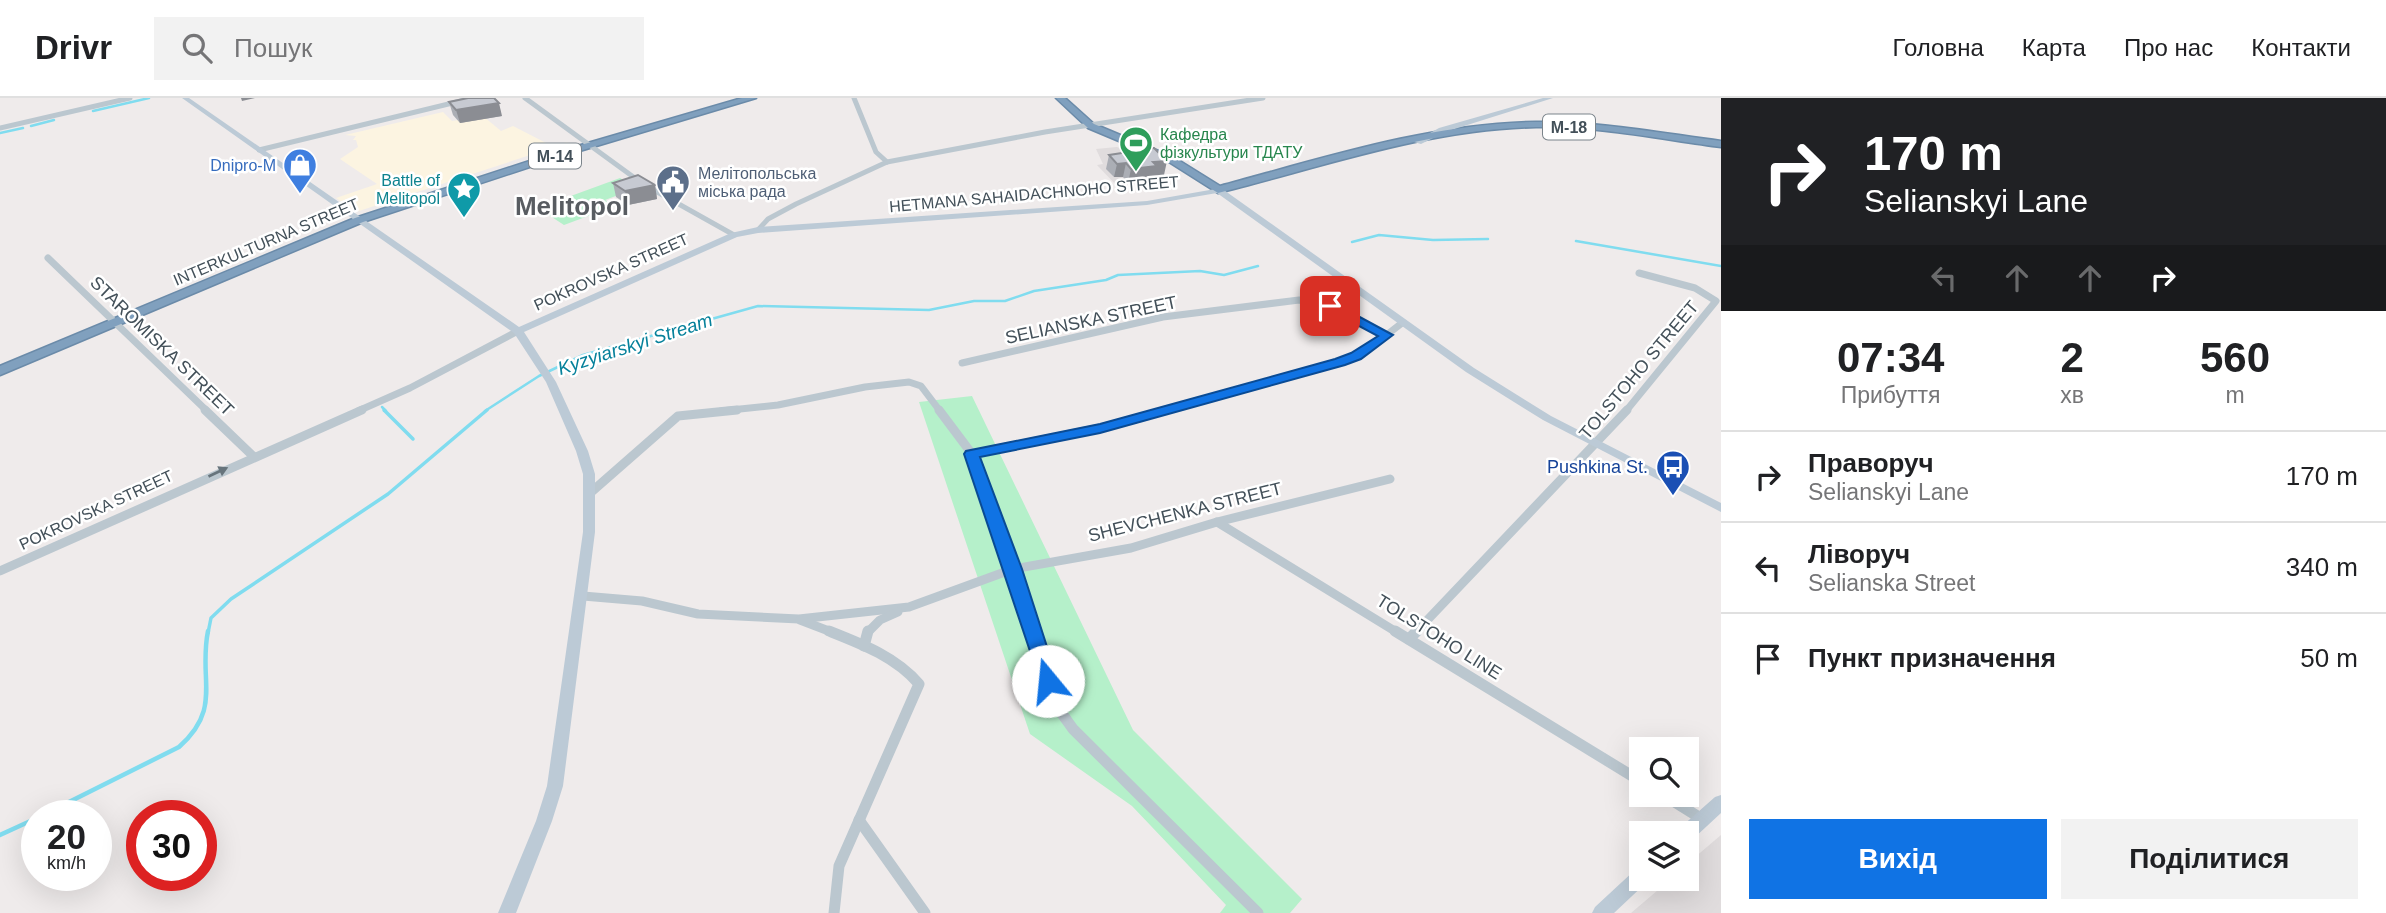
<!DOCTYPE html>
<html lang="uk">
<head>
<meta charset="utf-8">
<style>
  :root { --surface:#fff; --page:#f2f2f2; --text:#202124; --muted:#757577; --line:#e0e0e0; --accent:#1073e4 }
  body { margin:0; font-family:Arial,sans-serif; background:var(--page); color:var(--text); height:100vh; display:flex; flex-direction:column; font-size:26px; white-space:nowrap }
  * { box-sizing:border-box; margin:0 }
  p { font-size:23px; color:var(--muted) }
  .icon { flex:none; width:38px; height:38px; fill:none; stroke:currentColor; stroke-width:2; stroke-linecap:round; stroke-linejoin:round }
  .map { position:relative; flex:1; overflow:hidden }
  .panel { display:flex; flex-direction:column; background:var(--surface); width:665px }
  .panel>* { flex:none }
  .banner { background:#202124; color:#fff; overflow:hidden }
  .tools { position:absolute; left:1629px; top:639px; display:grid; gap:14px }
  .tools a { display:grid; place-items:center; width:70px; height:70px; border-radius:0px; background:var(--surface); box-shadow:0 7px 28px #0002; font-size:35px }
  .speed { position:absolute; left:21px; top:702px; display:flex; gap:14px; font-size:35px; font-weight:700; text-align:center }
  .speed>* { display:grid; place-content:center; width:91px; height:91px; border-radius:50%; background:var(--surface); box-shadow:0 7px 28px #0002; line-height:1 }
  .speed small { font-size:18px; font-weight:400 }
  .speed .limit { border:10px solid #d22; background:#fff; color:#111 }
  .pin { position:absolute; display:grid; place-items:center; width:60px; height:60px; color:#fff; margin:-30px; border-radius:14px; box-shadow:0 4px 10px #0006 }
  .me { position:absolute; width:77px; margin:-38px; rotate:343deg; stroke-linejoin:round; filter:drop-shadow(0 0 5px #0008) }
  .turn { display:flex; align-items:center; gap:24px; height:147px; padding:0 28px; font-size:32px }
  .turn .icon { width:91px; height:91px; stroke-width:2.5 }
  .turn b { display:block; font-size:49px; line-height:60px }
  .lanes { display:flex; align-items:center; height:66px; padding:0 28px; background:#0003; justify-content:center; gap:35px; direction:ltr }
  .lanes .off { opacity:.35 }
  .eta { display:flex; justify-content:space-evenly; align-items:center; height:119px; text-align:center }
  .eta b { font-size:42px; font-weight:600; line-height:49px }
  .cta { display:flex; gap:14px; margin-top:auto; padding:14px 28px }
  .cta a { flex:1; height:80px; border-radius:0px; background:var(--accent); color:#fff; font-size:28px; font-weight:600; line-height:80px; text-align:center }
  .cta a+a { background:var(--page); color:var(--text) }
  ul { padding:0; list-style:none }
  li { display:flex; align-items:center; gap:21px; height:91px; padding:0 28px; border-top:2px solid var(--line) }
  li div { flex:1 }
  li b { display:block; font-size:26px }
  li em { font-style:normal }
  header { display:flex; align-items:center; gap:42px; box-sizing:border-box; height:98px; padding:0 35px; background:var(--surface); border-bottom:2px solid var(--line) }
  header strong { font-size:33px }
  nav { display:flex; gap:38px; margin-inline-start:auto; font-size:24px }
  .search { width:490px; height:63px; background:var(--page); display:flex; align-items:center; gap:18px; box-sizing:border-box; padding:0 24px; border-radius:0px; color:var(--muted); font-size:26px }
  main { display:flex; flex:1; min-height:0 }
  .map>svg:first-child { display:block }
  .commercial { fill:#fcf4e1 }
  .education { fill:#e0dcdd }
  .green { fill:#b5f0ca }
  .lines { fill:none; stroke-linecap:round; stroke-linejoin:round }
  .stream-far2 { stroke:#80dcef; stroke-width:2.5 }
  .stream-far1 { stroke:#80dcef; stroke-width:3.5 }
  .stream { stroke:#80dcef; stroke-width:4.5 }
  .highway-casing { stroke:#6b8ba9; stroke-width:3 }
  .street-far3 { stroke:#bbc7cf; stroke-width:5 }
  .street-far2 { stroke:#bbc7cf; stroke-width:7 }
  .street-far1 { stroke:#bbc7cf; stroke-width:9 }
  .street { stroke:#bbc7cf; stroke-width:11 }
  .secondary { fill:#bccad6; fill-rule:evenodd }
  .highway { fill:#80a0be; fill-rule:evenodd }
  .wall { fill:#abaeb5 }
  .shaded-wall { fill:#8b8d93 }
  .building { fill:#c7cad2; stroke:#8b8d93; stroke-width:2 }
  .oneway { fill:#67747c }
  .route { fill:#1073e4; stroke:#0a4b94; stroke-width:2 }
  .labels { text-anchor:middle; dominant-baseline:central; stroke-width:5; stroke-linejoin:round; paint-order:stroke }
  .shield { fill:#fff; stroke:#7b848b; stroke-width:2 }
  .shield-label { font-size:16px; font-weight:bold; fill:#435059 }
  .far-leisure-label { font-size:16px; fill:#27864d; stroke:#fff; text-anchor:start }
  .far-shop-label { font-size:16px; fill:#366cbe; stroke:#fff; text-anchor:end }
  .far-service-label { font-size:16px; fill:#4e5e75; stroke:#fff; text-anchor:start }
  .far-culture-label { font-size:16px; fill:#0d838f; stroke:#fff; text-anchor:end }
  .far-street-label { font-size:16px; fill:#435059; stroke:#fff }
  .street-label { font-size:18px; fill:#435059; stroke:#fff }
  .transit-label { font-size:18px; fill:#164399; stroke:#fff; text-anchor:end }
  .water-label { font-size:19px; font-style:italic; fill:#06819b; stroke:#fff }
  .far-town-label { font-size:26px; font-weight:bold; fill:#585c61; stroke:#fff }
</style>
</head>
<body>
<header>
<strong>Drivr</strong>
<div class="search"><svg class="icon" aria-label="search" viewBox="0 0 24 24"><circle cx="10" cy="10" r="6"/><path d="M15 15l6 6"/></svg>Пошук</div>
<nav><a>Головна</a><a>Карта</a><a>Про нас</a><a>Контакти</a></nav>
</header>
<main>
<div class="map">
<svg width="1721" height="815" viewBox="0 0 1721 815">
  <rect width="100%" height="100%" fill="#efebeb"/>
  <polygon class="commercial" points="443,14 452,23 483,18 501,33 513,28 550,47 570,44 356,114 336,100 377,86 340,61 358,49 356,42 353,42 356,38 345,37"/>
  <g class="education">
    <polygon points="1117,49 1151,64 1170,82 1117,88 1097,67 1103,66 1096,51"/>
    <polygon points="1721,737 1721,815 1631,815 1671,781 1687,780 1687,766"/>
  </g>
  <g class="green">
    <polygon points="620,80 637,90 605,102 615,108 564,127 538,110"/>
    <polygon points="972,298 1133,632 1302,801 1290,815 1220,815 1226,807 1132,708 1030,636 919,304"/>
  </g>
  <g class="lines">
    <g class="stream-far2">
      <polyline points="93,13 149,0"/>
      <polyline points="31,28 54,22"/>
      <polyline points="0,35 23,30"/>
      <polyline points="1576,143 1721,168"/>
      <polyline points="1352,144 1379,137 1433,142 1488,141"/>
      <polyline points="382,309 386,313"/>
      <polyline points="485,313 539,278 583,257 758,208 929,212 974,203 1005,203 1034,193 1106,182 1118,177 1200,173 1224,177 1258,168"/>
    </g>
    <g class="stream-far1">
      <polyline points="384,312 413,341"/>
      <polyline points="208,535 211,520 231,501 388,396 487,312"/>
    </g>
    <g class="stream">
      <path d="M41,718L179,649C223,610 198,582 208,533"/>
      <polyline points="0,737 37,720"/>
    </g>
    <g class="highway-casing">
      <g id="highway">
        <polygon points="742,0 756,0 563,58 363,124 0,277 0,268 355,120 557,54"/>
        <path d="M1056,0H1065L1094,26L1175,60L1220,88C1320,61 1431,25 1536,24C1598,23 1660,35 1721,43V49C1660,41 1598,28 1536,29C1428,31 1322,69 1218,95L1169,64L1088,30Z"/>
      </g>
    </g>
    <g class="street-far3">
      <polyline points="525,0 643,86 734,137"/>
      <polyline points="854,0 876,54 887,64"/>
      <polyline points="0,30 130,0"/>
      <polyline points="259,52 473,0"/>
      <polyline points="758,132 768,121 796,106 887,64 1045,34 1263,0"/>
    </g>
    <g class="street-far2">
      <polyline points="48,160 207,313"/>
      <polyline points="962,265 1163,219 1299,202 1330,208 1387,237"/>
      <polyline points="358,313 410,290 518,233"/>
      <polyline points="721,313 778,307 865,289 909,284 921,288 940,313"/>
      <polyline points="1161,313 1340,264 1371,249 1402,225"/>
      <polyline points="1626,313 1716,203 1695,190 1639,175"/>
    </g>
    <g class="street-far1">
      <polyline points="205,312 253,358"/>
      <polyline points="939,312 972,356 1033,535"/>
      <polyline points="972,356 1100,330 1167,312"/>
      <polyline points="589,396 678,318 737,312"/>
      <polyline points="1217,424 1398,535"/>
      <polyline points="0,473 362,312"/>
      <polyline points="583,498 642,503 698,516 799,521 909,509 1013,471 1131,450 1217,424 1390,381"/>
      <polyline points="800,522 834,535"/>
      <polyline points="867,535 880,522 898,514"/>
      <polyline points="1415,535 1627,312"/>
    </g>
    <g class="street">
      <path d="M829,533C862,546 896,559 919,586L839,768L834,815"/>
      <polyline points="1032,533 1055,606 1073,631 1258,815"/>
      <polyline points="1395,533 1642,684"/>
      <polyline points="1409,541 1417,533"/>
      <polyline points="864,548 868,533"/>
      <polyline points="1662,696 1702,721"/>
      <polyline points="859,722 925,815"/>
    </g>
    <g class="secondary">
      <polygon points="182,0 189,0 519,229 731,135 758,129 1147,103 1221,90 1474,270 1551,318 1721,405 1721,414 1543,322 1466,274 1217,95 1147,107 758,135 737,139 524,234 556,284 588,353 595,376 595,434 563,688 552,723 516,815 498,815 536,723 547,688 583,434 583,376 576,353 546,284 514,235"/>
      <polygon points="1543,0 1553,0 1445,34 1421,46 1414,44 1439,30"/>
      <polygon points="1721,697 1721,715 1693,741 1687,743 1687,735 1679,735 1681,729 1715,699"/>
      <polygon points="1642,769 1642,780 1649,780 1648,783 1614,815 1592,815 1595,809 1636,771"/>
    </g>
    <use href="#highway" class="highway"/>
  </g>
  <g class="wall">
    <polygon points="449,4 502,18 460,25 453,17"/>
    <polygon points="1109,57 1164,77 1155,78 1154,82 1128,85 1123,79 1114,79 1106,71"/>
    <polygon points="613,85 655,87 657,101 628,107 616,99"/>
  </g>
  <g class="shaded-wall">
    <polygon points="241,0 255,0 242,3"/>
    <polygon points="499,5 502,18 460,25 456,12"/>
    <polygon points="1167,63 1164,77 1155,78 1154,82 1128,85 1131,71 1153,64"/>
    <polygon points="1126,65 1123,79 1114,79 1117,66"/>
    <polygon points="655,87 657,101 628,107 625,93"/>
  </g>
  <g class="building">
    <polygon points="468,0 494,0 499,5 456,12 449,4"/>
    <polygon points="1154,50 1167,63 1153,64 1157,68 1131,71 1126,65 1117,66 1109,57"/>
    <polygon points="638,77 655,87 625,93 613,85"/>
  </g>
  <defs><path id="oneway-solid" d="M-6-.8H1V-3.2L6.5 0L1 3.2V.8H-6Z" transform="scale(1.75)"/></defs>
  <use class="oneway" href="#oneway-solid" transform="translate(218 374) rotate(-25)"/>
  <polygon class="route" points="1325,205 1334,205 1393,237 1361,261 1345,267 1100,335 980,359 1022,471 1058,583 1055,589 1042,589 964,356 966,353 1100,326 1335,261 1351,255 1378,238 1325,210"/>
  <defs>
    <g id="stadium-pin" transform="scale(1.75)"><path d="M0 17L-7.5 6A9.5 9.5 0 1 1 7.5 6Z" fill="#2e9e5b" stroke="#fff"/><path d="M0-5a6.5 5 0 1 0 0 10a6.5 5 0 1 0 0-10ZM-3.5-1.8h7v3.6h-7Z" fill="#fff"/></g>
    <g id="shop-pin" transform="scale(1.75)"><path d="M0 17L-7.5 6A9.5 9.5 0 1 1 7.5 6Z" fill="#3f7fe0" stroke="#fff"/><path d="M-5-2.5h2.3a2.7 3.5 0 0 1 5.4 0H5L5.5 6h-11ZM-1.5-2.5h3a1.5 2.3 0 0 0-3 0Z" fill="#fff"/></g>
    <g id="civic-pin" transform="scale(1.75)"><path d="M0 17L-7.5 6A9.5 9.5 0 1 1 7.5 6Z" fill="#5c6f8a" stroke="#fff"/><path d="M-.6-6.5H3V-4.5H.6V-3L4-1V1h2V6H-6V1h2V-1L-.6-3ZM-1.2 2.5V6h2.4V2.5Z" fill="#fff"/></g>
    <g id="sight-pin" transform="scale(1.75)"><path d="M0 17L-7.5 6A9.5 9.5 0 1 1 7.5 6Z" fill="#0f9aa8" stroke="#fff"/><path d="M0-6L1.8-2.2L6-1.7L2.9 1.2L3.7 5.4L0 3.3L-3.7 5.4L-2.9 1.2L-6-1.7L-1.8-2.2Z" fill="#fff"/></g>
    <g id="bus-pin" transform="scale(1.75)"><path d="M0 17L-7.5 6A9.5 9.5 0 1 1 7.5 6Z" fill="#1a4fb4" stroke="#fff"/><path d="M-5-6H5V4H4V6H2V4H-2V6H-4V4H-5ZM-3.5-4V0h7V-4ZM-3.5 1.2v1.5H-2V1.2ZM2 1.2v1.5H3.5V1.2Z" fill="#fff"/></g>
  </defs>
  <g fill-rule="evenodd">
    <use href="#stadium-pin" x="1136" y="45"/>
    <use href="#shop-pin" x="300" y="67"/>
    <use href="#civic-pin" x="673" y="84"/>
    <use href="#sight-pin" x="464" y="91"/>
    <use href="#bus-pin" x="1673" y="369"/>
  </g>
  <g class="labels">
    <g class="shield">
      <rect x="1543" y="16.5" width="52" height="25" rx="5"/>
      <rect x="529" y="45.5" width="52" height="25" rx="5"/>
    </g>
    <g class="shield-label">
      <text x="1569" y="29">М-18</text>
      <text x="555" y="58">М-14</text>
    </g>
    <g class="far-leisure-label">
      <text x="1160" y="36">Кафедра<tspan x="1160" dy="18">фізкультури ТДАТУ</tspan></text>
    </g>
    <g class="far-shop-label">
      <text x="276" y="67">Dnipro-M</text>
    </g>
    <g class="far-service-label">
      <text x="698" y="75">Мелітопольська<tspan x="698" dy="18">міська рада</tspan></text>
    </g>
    <g class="far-culture-label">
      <text x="440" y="82">Battle of<tspan x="440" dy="18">Melitopol</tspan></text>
    </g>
    <g class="far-street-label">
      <text transform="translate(1034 96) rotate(-5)">HETMANA SAHAIDACHNOHO STREET</text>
      <text transform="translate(266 144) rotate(-23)">INTERKULTURNA STREET</text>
      <text transform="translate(611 174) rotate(-24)">POKROVSKA STREET</text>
      <text transform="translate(96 412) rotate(-25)">POKROVSKA STREET</text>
    </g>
    <g class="street-label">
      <text transform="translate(1091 222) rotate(-12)">SELIANSKA STREET</text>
      <text transform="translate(162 248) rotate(44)">STAROMISKA STREET</text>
      <text transform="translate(1639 272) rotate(-50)">TOLSTOHO STREET</text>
      <text transform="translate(1185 414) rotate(-14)">SHEVCHENKA STREET</text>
      <text transform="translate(1439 539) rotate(32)">TOLSTOHO LINE</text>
    </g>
    <g class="transit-label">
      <text x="1648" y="369">Pushkina St.</text>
    </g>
    <g class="water-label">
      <text transform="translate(635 246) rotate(-18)">Kyzyiarskyi Stream</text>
    </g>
    <g class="far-town-label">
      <text x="572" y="108">Melitopol</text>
    </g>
  </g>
</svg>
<div class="tools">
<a><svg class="icon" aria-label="search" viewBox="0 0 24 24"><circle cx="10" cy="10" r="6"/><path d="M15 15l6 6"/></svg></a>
<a><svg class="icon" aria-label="layers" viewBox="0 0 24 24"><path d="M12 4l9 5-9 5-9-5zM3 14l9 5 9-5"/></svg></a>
</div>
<div class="speed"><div>20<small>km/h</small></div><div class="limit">30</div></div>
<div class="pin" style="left:1330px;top:208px;background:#d93025"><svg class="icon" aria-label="arrive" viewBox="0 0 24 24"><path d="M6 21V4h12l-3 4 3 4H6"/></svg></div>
<svg class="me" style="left:1048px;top:583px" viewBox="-20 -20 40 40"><circle r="19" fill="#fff"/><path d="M0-13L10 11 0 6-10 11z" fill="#1073e4"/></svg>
</div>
<section class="panel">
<div class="banner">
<div class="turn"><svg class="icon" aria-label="right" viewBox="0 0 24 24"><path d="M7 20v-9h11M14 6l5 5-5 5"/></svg><div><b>170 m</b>Selianskyi Lane</div></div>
<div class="lanes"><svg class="icon off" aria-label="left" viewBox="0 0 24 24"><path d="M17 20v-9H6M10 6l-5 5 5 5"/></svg><svg class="icon off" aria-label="ahead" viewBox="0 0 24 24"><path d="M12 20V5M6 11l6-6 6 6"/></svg><svg class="icon off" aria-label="ahead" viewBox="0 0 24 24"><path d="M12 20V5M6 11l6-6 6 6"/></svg><svg class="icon" aria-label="right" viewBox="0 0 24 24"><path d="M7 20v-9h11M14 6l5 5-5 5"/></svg></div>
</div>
<div class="eta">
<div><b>07:34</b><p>Прибуття</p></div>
<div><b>2</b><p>хв</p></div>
<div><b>560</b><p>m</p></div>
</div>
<ul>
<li><svg class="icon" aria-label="right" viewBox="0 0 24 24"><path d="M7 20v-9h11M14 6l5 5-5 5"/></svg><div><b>Праворуч</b><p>Selianskyi Lane</p></div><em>170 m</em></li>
<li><svg class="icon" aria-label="left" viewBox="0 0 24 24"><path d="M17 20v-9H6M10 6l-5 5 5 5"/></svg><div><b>Ліворуч</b><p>Selianska Street</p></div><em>340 m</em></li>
<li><svg class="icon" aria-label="arrive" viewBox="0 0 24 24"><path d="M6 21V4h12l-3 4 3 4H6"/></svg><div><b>Пункт призначення</b></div><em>50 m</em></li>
</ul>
<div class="cta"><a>Вихід</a><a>Поділитися</a></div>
</section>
</main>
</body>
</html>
